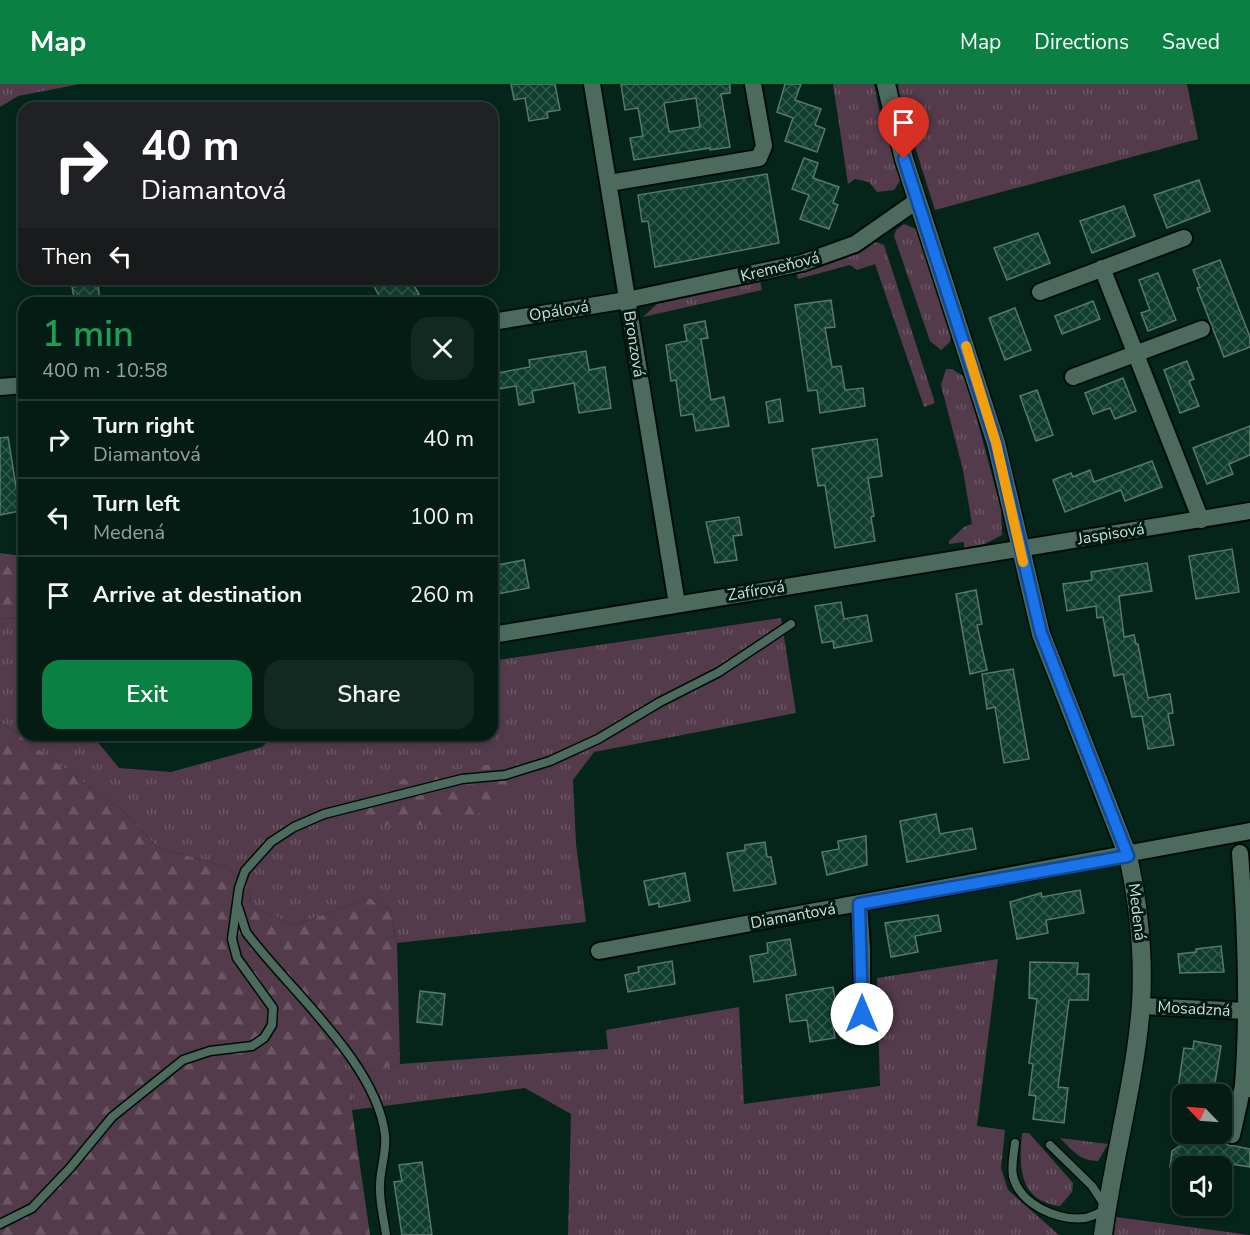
<!DOCTYPE html>
<html lang="en">
<head>
<meta charset="utf-8">
<style>
  :root { --surface:#041c14; --page:#122922; --text:#f1f3f6; --muted:#97a1a0; --line:#253a34; --accent:#0b8043 }
  body { margin:0; font-family:"Nunito Sans",sans-serif; background:var(--page); color:var(--text); height:100vh; display:flex; flex-direction:column; font-size:22px; white-space:nowrap }
  * { box-sizing:border-box; margin:0 }
  p { font-size:20px; color:var(--muted) }
  .icon { flex:none; width:33px; height:33px; fill:none; stroke:currentColor; stroke-width:2; stroke-linecap:round; stroke-linejoin:round }
  .map { position:relative; flex:1; overflow:hidden }
  .details { position:absolute; left:18px; top:213px; width:480px; height:444px; display:flex; flex-direction:column; background:var(--surface); border-radius:18px; box-shadow:0 3px 9px #0003,0 0 0 2px var(--line) }
  .details>* { flex:none }
  .guide { position:absolute; left:18px; top:18px; width:480px; height:183px; border-radius:18px; box-shadow:0 3px 9px #0003,0 0 0 2px var(--line); background:#202124; color:#fff; overflow:hidden }
  .needle { width:39px; rotate:295deg }
  .controls { position:absolute; left:1172px; top:1000px; display:grid; gap:12px }
  .controls a { display:grid; place-items:center; width:60px; height:60px; border-radius:12px; background:var(--surface); box-shadow:0 3px 9px #0003,0 0 0 2px var(--line); font-size:30px }
  .pin { position:absolute; display:grid; place-items:center; width:51px; height:51px; color:#fff; margin:-62px -26px; border-radius:50% 50% 50% 0; rotate:-45deg; box-shadow:0 0 6px #0007 }
  .pin .icon { rotate:45deg }
  .me { position:absolute; width:66px; margin:-33px; rotate:0deg; stroke-linejoin:round; filter:drop-shadow(0 0 4px #0008) }
  .turn { display:flex; align-items:center; gap:21px; height:126px; padding:0 24px; font-size:27px }
  .turn .icon { width:78px; height:78px; stroke-width:2.5 }
  .turn b { display:block; font-size:42px; line-height:51px }
  .then { display:flex; align-items:center; height:57px; padding:0 24px; background:#0003; gap:12px; font-size:22px }
  .round { display:grid; place-items:center; flex:none; width:63px; height:63px; border-radius:18px; background:var(--page) }
  .summary { display:flex; align-items:center; justify-content:space-between; height:102px; padding:0 24px }
  h1 { font-size:36px; font-weight:600; line-height:45px; color:#1e9e55 }
  .cta { display:flex; gap:12px; margin-top:auto; padding:12px 24px }
  .cta a { flex:1; height:69px; border-radius:18px; background:var(--accent); color:#fff; font-size:24px; font-weight:600; line-height:69px; text-align:center }
  .cta a+a { background:var(--page); color:var(--text) }
  ul { padding:0; list-style:none }
  li { display:flex; align-items:center; gap:18px; height:78px; padding:0 24px; border-top:2px solid var(--line) }
  li div { flex:1 }
  li b { display:block; font-size:22px }
  li em { font-style:normal }
  header { display:flex; align-items:center; gap:36px; box-sizing:border-box; height:84px; padding:0 30px; background:var(--accent); color:#fff }
  header strong { font-size:28px }
  nav { display:flex; gap:33px; margin-inline-start:auto; font-size:21px }
  .map>svg:first-child { display:block }
  .grass { fill:url(#grass-tufts) }
  .forest { fill:url(#forest-firs) }
  .building { fill:url(#building-cross-hatch); stroke:#59786b; stroke-width:1.5; fill-rule:evenodd }
  .lines { fill:none; stroke-linecap:round; stroke-linejoin:round }
  .lane-casing { stroke:#000c06; stroke-width:11 }
  .street-casing { stroke:#000c06; stroke-width:20 }
  .secondary-casing { stroke:#000c06; stroke-width:21 }
  .lane { stroke:#4c6b5e; stroke-width:8 }
  .street { stroke:#4c6b5e; stroke-width:16 }
  .secondary { stroke:#4c6b5e; stroke-width:18 }
  .route-casing { stroke:#114b97; stroke-width:15 }
  .route { stroke:#1a73e8; stroke-width:10 }
  .slow { stroke:#f59e0b; stroke-width:10 }
  .labels { text-anchor:middle; dominant-baseline:central; stroke-width:6; stroke-linejoin:round; paint-order:stroke }
  .street-label { font-size:16px; fill:#cedfd7; stroke:#001b11 }
</style>
</head>
<body>
<header>
<strong>Map</strong>
<nav><a>Map</a><a>Directions</a><a>Saved</a></nav>
</header>
<div class="map">
<svg width="1250" height="1151" viewBox="0 0 1250 1151">
  <defs>
    <pattern id="grass-tufts" width="24" height="20" patternUnits="userSpaceOnUse" patternTransform="scale(1.5)"><rect width="24" height="20" fill="#533b4b"/><path d="M3 7l-1-3M5 7V3M7 7l1-3M15 17l-1-3M17 17v-4M19 17l1-3" fill="none" stroke="#6b5764"/></pattern>
    <pattern id="forest-firs" width="22" height="20" patternUnits="userSpaceOnUse" patternTransform="scale(1.5)"><rect width="22" height="20" fill="#533b4b"/><path d="M5 1l3.5 6h-7zM16 11l3.5 6h-7z" fill="#6b5764"/></pattern>
    <pattern id="building-cross-hatch" width="8" height="8" patternUnits="userSpaceOnUse" patternTransform="scale(1.5)"><rect width="8" height="8" fill="#0f3e2e"/><path d="M0 0l8 8M0 8l8-8" fill="none" stroke="#31594c"/></pattern>
  </defs>
  <rect width="100%" height="100%" fill="#06251a"/>
  <g class="grass">
    <polygon points="0,0 80,0 18,12 0,23"/>
    <polygon points="833,0 874,0 882,40 901,95 894,106 877,108 869,98 855,95 848,100"/>
    <polygon points="898,0 1187,0 1198,55 935,126 900,15"/>
    <polygon points="904,140 919,146 952,246 950,258 941,266 930,257 894,152 896,146"/>
    <polygon points="876,158 884,161 935,319 924,323 875,180 857,186 850,181 798,195 796,188 850,172"/>
    <polygon points="760,197 762,206 643,233 657,220"/>
    <polygon points="946,285 952,285 966,294 1001,425 1002,451 985,460 964,464 964,458 949,460 949,457 964,443 972,440 963,386 941,301"/>
    <polygon points="0,534 24,535 24,651 92,651 119,684 171,688 262,663 275,651 492,651 492,577 781,534 796,629 594,668 573,696 576,760 586,838 397,859 390,825 369,814 295,841 252,823 249,809 227,783 157,763 121,725 0,638"/>
    <polygon points="998,875 977,1042 1005,1046 1001,1084 1008,1106 1059,1151 568,1151 571,1030 525,1004 352,1026 353,999 336,971 374,987 400,980 608,965 606,946 739,923 744,1020 880,1002 877,894"/>
    <path d="M1022,1049H1029L1073,1099L1072,1108L1060,1122C1018,1117 1019,1082 1022,1049Z"/>
    <path d="M1060,1054L1108,1060L1098,1077C1080,1077 1072,1066 1060,1054Z"/>
    <polygon points="1116,1133 1250,1151 1114,1151"/>
  </g>
  <g class="forest">
    <polygon points="0,469 22,472 24,476 24,535 0,534"/>
    <polygon points="0,638 121,725 157,763 227,783 249,809 252,823 295,841 369,814 390,825 397,859 400,980 374,987 337,972 353,999 352,1026 370,1151 0,1151"/>
    <path d="M515,676L530,692C516,703 499,721 482,728C449,743 407,742 372,740L358,726L362,706L381,700Z"/>
  </g>
  <g class="building">
    <polygon points="511,0 555,0 560,26 547,28 548,34 529,37 525,14 514,16"/>
    <path d="M621,0H730V9L721,10L730,63L710,66V64L634,76L630,54L643,52L638,24L625,26ZM696,14L700,43L669,48L664,19Z"/>
    <polygon points="785,0 801,0 795,16 821,25 815,41 825,45 817,68 785,57 793,34 777,28"/>
    <polygon points="804,74 818,79 813,94 839,103 833,119 838,121 829,145 800,135 809,111 792,105"/>
    <polygon points="767,90 779,159 655,183 648,137 642,138 638,111"/>
    <polygon points="1199,96 1210,127 1167,144 1154,111"/>
    <polygon points="1124,122 1135,152 1092,169 1080,137"/>
    <polygon points="1038,149 1050,179 1007,196 994,164"/>
    <polygon points="1220,176 1250,253 1250,263 1224,273 1197,204 1200,203 1193,186"/>
    <polygon points="1158,189 1176,236 1148,247 1141,229 1150,226 1139,196"/>
    <polygon points="370,195 410,195 419,210 403,219 383,219"/>
    <polygon points="98,200 100,219 75,219 72,203"/>
    <polygon points="831,216 835,243 825,244 832,283 841,282 845,306 863,304 865,322 820,329 817,306 808,307 795,221"/>
    <polygon points="1093,217 1100,235 1062,250 1055,232"/>
    <polygon points="1015,224 1031,266 1005,276 989,234"/>
    <polygon points="705,237 708,254 701,255 711,316 724,313 729,342 696,347 693,330 681,332 676,296 671,297 666,261 687,257 684,241"/>
    <polygon points="586,267 589,286 605,283 611,324 579,329 574,299 532,307 534,318 519,321 516,302 492,306 492,290 530,283 529,276"/>
    <polygon points="1187,277 1194,295 1189,297 1199,322 1180,329 1164,286"/>
    <polygon points="1123,294 1136,327 1115,335 1110,324 1093,330 1085,309"/>
    <polygon points="1037,306 1053,351 1036,357 1020,312"/>
    <polygon points="780,315 783,337 769,339 766,318"/>
    <polygon points="1250,342 1250,371 1229,380 1233,390 1207,400 1193,364"/>
    <polygon points="8,353 20,427 0,431 0,354"/>
    <polygon points="877,355 882,392 868,394 874,432 871,433 875,457 835,464 825,401 818,402 812,365"/>
    <polygon points="1152,377 1162,403 1125,417 1121,406 1065,428 1053,396 1071,389 1073,393 1090,386 1094,398"/>
    <polygon points="739,433 742,451 733,452 737,476 715,479 706,438"/>
    <polygon points="1232,465 1239,508 1196,515 1189,472"/>
    <polygon points="524,476 529,504 492,511 492,482"/>
    <polygon points="1147,479 1152,507 1119,512 1124,553 1134,551 1136,560 1138,560 1148,614 1170,610 1173,629 1168,630 1174,661 1148,665 1142,632 1132,633 1123,590 1114,592 1103,533 1097,534 1096,522 1067,527 1063,500 1092,496 1091,488"/>
    <polygon points="976,506 982,540 977,541 987,586 970,590 956,510"/>
    <polygon points="841,518 844,535 867,531 872,557 834,564 833,557 822,559 815,522"/>
    <polygon points="1013,585 1029,675 1004,679 995,623 987,625 982,590"/>
    <polygon points="936,730 940,750 972,744 976,765 907,778 900,737"/>
    <polygon points="866,752 867,781 827,791 822,768 839,765 838,757"/>
    <polygon points="765,758 767,773 771,773 776,800 734,807 727,769 745,766 745,761"/>
    <polygon points="685,789 690,817 659,823 659,819 649,821 644,797"/>
    <polygon points="1080,806 1084,829 1046,836 1048,849 1017,855 1010,818 1041,809 1042,813"/>
    <polygon points="938,831 941,847 915,852 918,868 891,873 885,839"/>
    <polygon points="790,855 796,891 754,898 750,872 768,869 767,859"/>
    <polygon points="1221,862 1224,888 1180,889 1178,870 1196,868 1196,865"/>
    <polygon points="672,877 675,900 628,908 625,891 639,888 638,883"/>
    <polygon points="1030,878 1078,879 1077,890 1089,890 1088,916 1069,916 1058,1003 1068,1004 1064,1039 1033,1035 1036,1012 1029,1011 1033,980 1029,979 1037,915 1029,914"/>
    <polygon points="833,903 837,929 831,930 835,954 810,958 807,936 790,938 786,911"/>
    <polygon points="420,907 445,910 442,941 417,938"/>
    <polygon points="1194,957 1221,962 1213,1011 1177,1011 1184,964 1193,965"/>
    <polygon points="1182,1052 1250,1065 1250,1083 1212,1077 1211,1083 1170,1083 1172,1067 1181,1061"/>
    <polygon points="422,1078 432,1151 402,1151 394,1098 402,1097 399,1081"/>
  </g>
  <g class="lines">
    <g class="lane-casing">
      <g id="lane">
        <path d="M238,823L246,848C288,905 377,979 385,1051C387,1067 380,1085 380,1101C379,1117 384,1135 386,1151"/>
        <path d="M1015,1059C1014,1069 1011,1082 1013,1092C1020,1121 1058,1137 1085,1134C1092,1133 1100,1128 1107,1125L1092,1102L1050,1061"/>
        <polyline points="0,1140 32,1124 70,1084 112,1033 183,976 210,967 252,962 264,954 272,941 273,924 237,874 232,855 239,804 245,787 271,758 294,743 324,730 462,695 505,691 550,677 598,655 660,618 719,588 791,540"/>
      </g>
    </g>
    <g class="street-casing">
      <g id="street">
        <polyline points="592,0 677,520"/>
        <polyline points="609,99 759,74 764,62 753,0"/>
        <polyline points="1102,184 1201,436"/>
        <polyline points="1040,208 1184,154"/>
        <polyline points="492,238 627,216 802,179 855,160 918,116"/>
        <polyline points="1073,293 1202,245"/>
        <polyline points="0,303 24,301"/>
        <polyline points="492,551 1250,427"/>
        <path d="M1240,769C1246,847 1249,924 1243,1002L1250,1005"/>
        <polyline points="859,820 862,865 862,949"/>
        <polyline points="599,867 1250,747"/>
        <polyline points="1141,922 1247,927"/>
        <polyline points="1232,1051 1243,1002"/>
      </g>
    </g>
    <g class="secondary-casing">
      <path id="secondary" d="M886,0L904,75L996,359L1041,550L1128,772C1139,822 1144,871 1141,921C1135,999 1113,1074 1103,1151"/>
    </g>
    <use href="#lane" class="lane"/>
    <use href="#street" class="street"/>
    <use href="#secondary" class="secondary"/>
  </g>
  <g class="lines">
    <g class="route-casing">
      <polyline id="route" points="862,930 859,820 1128,772 1041,549 996,359 904,75"/>
    </g>
    <use href="#route" class="route"/>
    <polyline class="slow" points="966,262 996,359 1023,478"/>
  </g>
  <g class="labels">
    <g class="street-label">
      <text transform="translate(780 183) rotate(-14)">Kremeňová</text>
      <text transform="translate(559 227) rotate(-9)">Opálová</text>
      <text transform="translate(634 260) rotate(81)">Bronzová</text>
      <text transform="translate(1111 450) rotate(-9)">Jaspisová</text>
      <text transform="translate(756 507) rotate(-9)">Zafírová</text>
      <text transform="translate(1137 828) rotate(83)">Medená</text>
      <text transform="translate(793 832) rotate(-10)">Diamantová</text>
      <text transform="translate(1194 925) rotate(3)">Mosadzná</text>
    </g>
  </g>
</svg>
<div class="controls">
<a><svg class="needle" viewBox="-14 -14 28 28"><path d="M0-13l5 13h-10z" fill="#e53935"/><path d="M0 13l5-13h-10z" fill="#97a1a0"/></svg></a>
<a><svg class="icon" aria-label="sound" viewBox="0 0 24 24"><path d="M4 9h4l5-4v14l-5-4H4zM17 9q2 3 0 6"/></svg></a>
</div>
<div class="pin" style="left:904px;top:75px;background:#d93025"><svg class="icon" aria-label="arrive" viewBox="0 0 24 24"><path d="M6 21V4h12l-3 4 3 4H6"/></svg></div>
<svg class="me" style="left:862px;top:930px" viewBox="-20 -20 40 40"><circle r="19" fill="#fff"/><path d="M0-13L10 11 0 6-10 11z" fill="#1a73e8"/></svg>
<div class="guide">
<div class="turn"><svg class="icon" aria-label="right" viewBox="0 0 24 24"><path d="M7 20v-9h11M14 6l5 5-5 5"/></svg><div><b>40 m</b>Diamantová</div></div>
<div class="then">Then<svg class="icon" aria-label="left" viewBox="0 0 24 24"><path d="M17 20v-9H6M10 6l-5 5 5 5"/></svg></div>
</div>
<section class="details">
<div class="summary"><div><h1>1 min</h1><p>400 m · 10:58</p></div><a class="round"><svg class="icon" aria-label="close" viewBox="0 0 24 24"><path d="M6 6l12 12M18 6L6 18"/></svg></a></div>
<ul>
<li><svg class="icon" aria-label="right" viewBox="0 0 24 24"><path d="M7 20v-9h11M14 6l5 5-5 5"/></svg><div><b>Turn right</b><p>Diamantová</p></div><em>40 m</em></li>
<li><svg class="icon" aria-label="left" viewBox="0 0 24 24"><path d="M17 20v-9H6M10 6l-5 5 5 5"/></svg><div><b>Turn left</b><p>Medená</p></div><em>100 m</em></li>
<li><svg class="icon" aria-label="arrive" viewBox="0 0 24 24"><path d="M6 21V4h12l-3 4 3 4H6"/></svg><div><b>Arrive at destination</b></div><em>260 m</em></li>
</ul>
<div class="cta"><a>Exit</a><a>Share</a></div>
</section>
</div>
</body>
</html>
